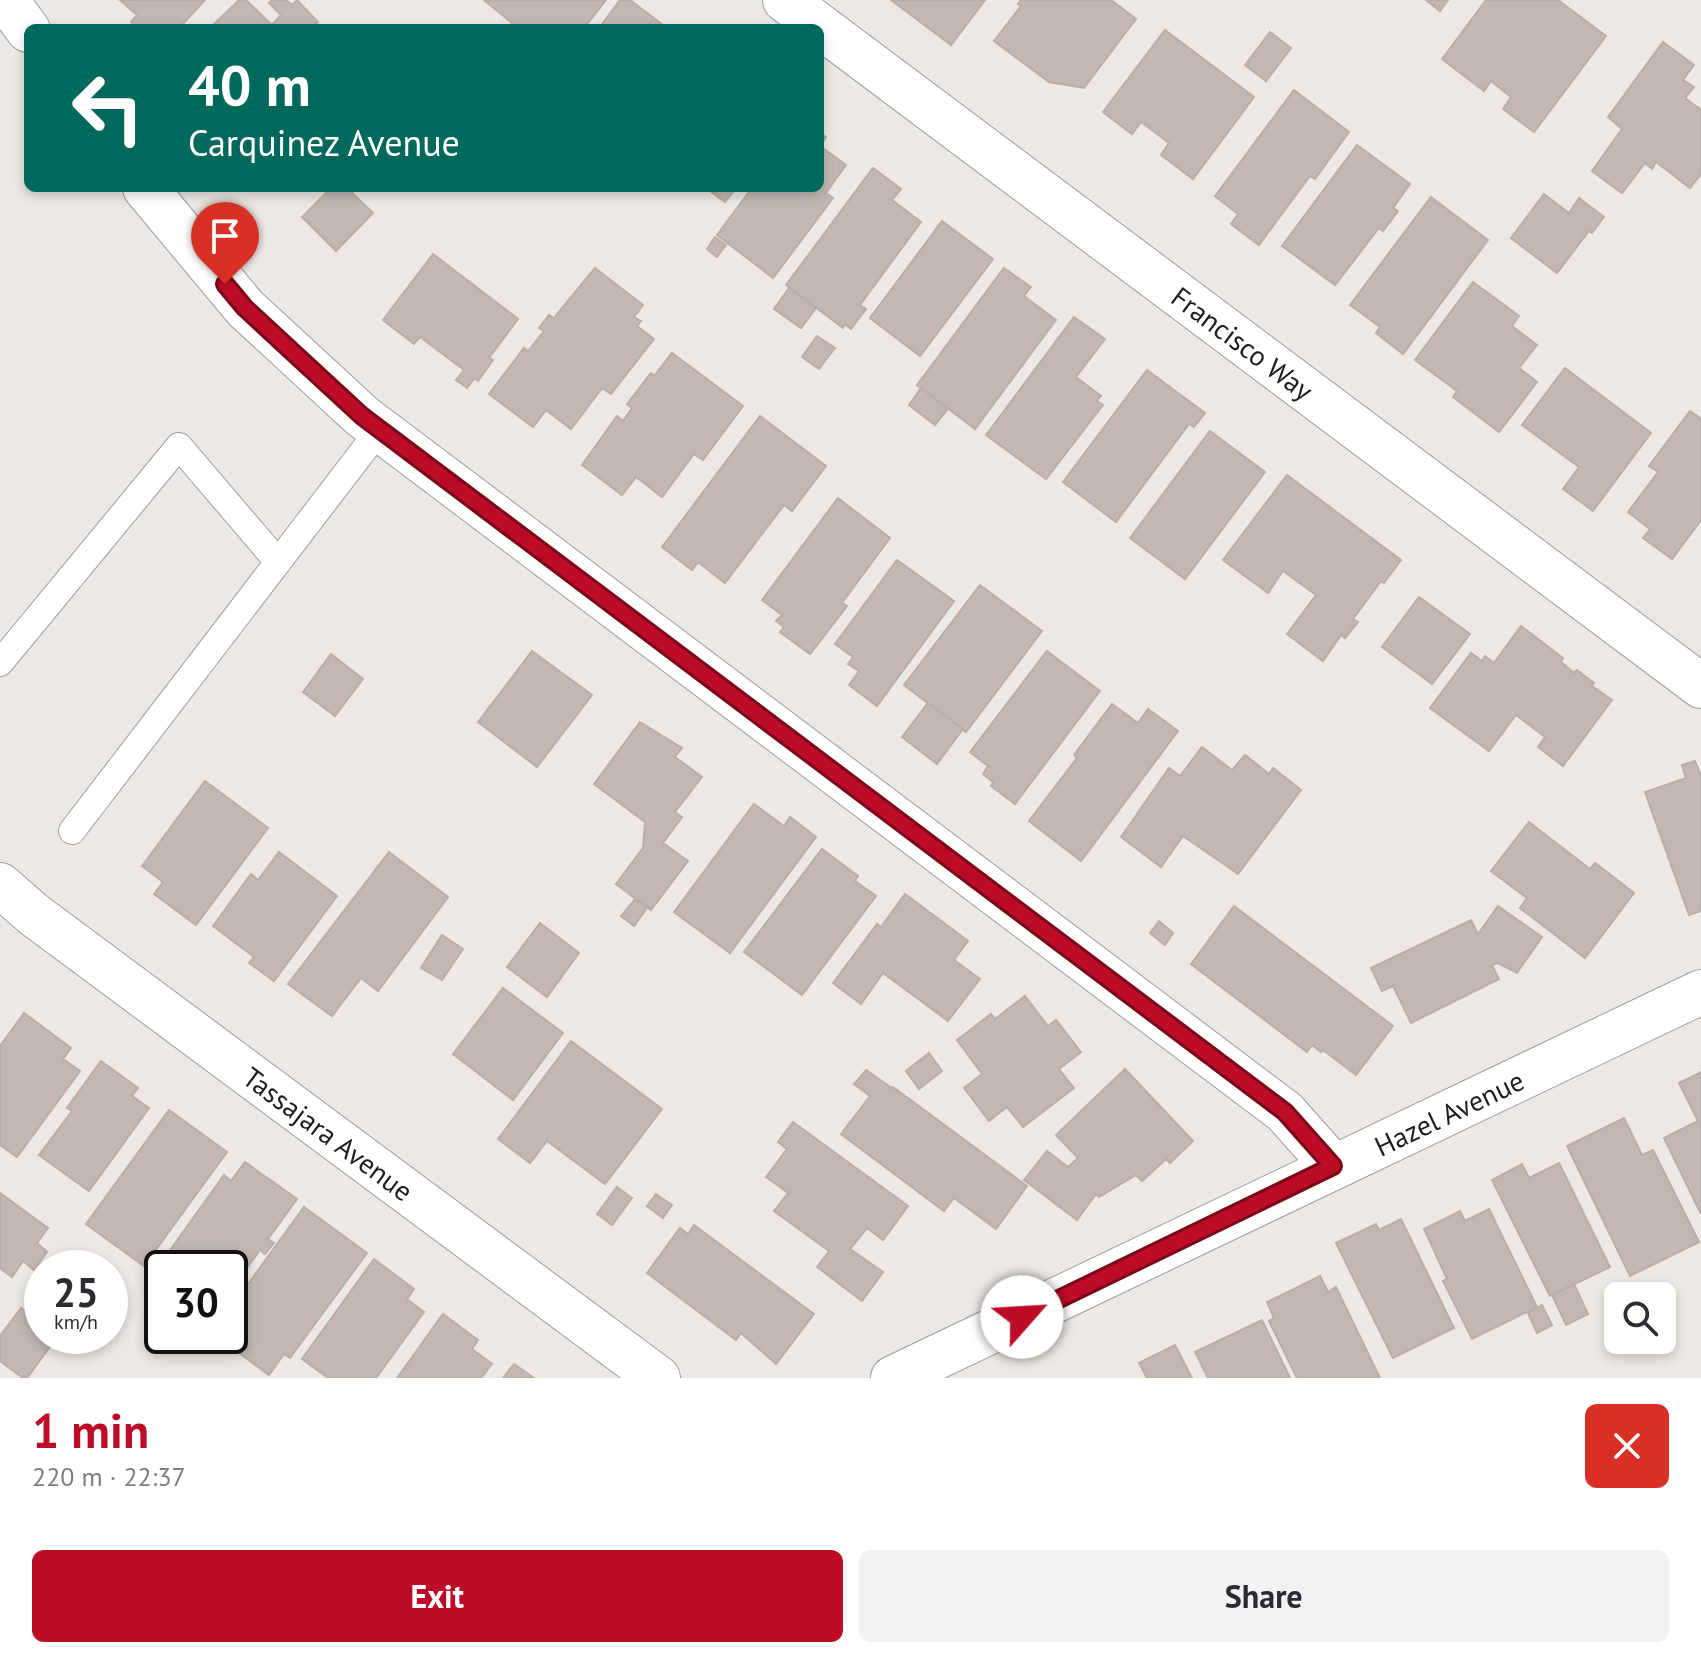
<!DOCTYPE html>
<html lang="en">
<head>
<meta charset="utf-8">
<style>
  :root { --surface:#fff; --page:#f2f2f3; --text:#2b2b33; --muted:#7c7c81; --accent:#bd0c27 }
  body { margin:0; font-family:"PT Sans",sans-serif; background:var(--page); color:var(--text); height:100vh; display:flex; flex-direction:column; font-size:30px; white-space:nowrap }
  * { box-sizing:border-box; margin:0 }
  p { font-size:26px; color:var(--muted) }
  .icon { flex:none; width:44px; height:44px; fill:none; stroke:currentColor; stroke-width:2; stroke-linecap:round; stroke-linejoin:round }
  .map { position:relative; height:1378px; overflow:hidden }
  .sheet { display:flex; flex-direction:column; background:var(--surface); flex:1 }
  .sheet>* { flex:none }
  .banner { position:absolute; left:24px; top:24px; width:800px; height:168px; border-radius:12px; box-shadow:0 4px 12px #0003; background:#00695c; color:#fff; overflow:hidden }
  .fabs { position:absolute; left:1604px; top:1282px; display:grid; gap:16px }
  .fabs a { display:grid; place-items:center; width:72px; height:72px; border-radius:12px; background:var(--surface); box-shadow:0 4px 12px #0003; font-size:40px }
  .speed { position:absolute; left:24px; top:1250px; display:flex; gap:16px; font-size:40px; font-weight:700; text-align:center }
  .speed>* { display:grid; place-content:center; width:104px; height:104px; border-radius:50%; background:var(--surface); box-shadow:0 4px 12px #0003; line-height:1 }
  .speed small { font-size:20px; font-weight:400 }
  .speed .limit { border:4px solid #111; border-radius:12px; background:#fff; color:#111 }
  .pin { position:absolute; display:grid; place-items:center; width:68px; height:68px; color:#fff; margin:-82px -34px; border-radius:50% 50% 50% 0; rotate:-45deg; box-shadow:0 0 8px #0007 }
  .pin .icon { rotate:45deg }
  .me { position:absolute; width:88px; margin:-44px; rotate:64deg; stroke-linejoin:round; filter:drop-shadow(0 0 6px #0008) }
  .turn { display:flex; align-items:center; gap:28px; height:168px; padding:0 32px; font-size:36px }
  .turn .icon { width:104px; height:104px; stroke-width:2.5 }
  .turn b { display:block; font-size:56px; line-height:68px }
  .round { display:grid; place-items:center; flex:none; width:84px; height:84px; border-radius:12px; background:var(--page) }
  .summary { display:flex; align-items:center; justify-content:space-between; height:136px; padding:0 32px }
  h1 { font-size:48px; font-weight:800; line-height:60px; color:var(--accent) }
  .cta { display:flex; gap:16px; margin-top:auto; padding:16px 32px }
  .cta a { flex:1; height:92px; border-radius:12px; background:var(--accent); color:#fff; font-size:32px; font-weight:800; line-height:92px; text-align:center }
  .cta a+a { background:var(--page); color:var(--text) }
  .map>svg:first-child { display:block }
  .building { fill:#c2b7b3; stroke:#beada6; stroke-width:2 }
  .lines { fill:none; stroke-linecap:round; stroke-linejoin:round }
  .lane-casing { stroke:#9e9e9e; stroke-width:28 }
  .street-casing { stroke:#9e9e9e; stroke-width:46 }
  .lane { stroke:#fff; stroke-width:26 }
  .street { stroke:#fff; stroke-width:44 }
  .route-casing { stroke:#7b0819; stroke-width:20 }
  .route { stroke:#bd0c27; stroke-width:14 }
  .labels { text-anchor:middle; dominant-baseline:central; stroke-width:6; stroke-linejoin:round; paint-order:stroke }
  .street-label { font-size:28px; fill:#1d1d1d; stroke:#fff }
</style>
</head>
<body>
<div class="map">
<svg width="1701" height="1378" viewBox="0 0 1701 1378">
  <rect width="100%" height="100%" fill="#ede8e3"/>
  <g class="building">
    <polygon points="120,0 205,0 179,28 138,28 131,22 137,15"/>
    <polygon points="239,0 246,0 272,25 281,15 269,3 272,0 286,0 292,5 297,0 318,22 312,28 210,28"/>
    <polygon points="484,0 606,0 584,28 518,28"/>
    <polygon points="620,0 630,0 667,28 599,28"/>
    <polygon points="891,0 985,0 951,45"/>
    <polygon points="1021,0 1111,0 1136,19 1084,88 1049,82 994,41 1021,6 1018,4"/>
    <polygon points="1426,0 1448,0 1440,11"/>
    <polygon points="1486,0 1558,0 1606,36 1534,132 1503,109 1511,97 1491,81 1484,91 1442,59"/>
    <polygon points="1165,30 1254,97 1193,179 1161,155 1169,143 1141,122 1132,134 1103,112"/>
    <polygon points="1270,32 1291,48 1266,81 1245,65"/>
    <polygon points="1663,42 1694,65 1683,80 1694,87 1685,98 1701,110 1701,174 1690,188 1656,162 1652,169 1645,163 1622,193 1592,171 1622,129 1608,117"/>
    <polygon points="1294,90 1349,132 1315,179 1310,176 1259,245 1231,224 1238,214 1215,196"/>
    <polygon points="820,132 826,137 820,146 846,165 826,193 833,198 773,278 717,235 752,188 820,188"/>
    <polygon points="1357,145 1410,184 1393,208 1398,211 1383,231 1379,228 1335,285 1282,246"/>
    <polygon points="873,168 901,189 892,200 921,222 860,305 866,309 851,329 845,324 843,328 786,285"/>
    <polygon points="331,188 347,188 373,213 336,251 302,217"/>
    <polygon points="706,188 736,188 725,202"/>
    <polygon points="1544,194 1569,213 1579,198 1604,217 1592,233 1589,231 1557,273 1511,238"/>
    <polygon points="1431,197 1488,240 1403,354 1376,333 1380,327 1350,305"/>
    <polygon points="942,221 993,259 920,356 870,318"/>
    <polygon points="715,237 726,245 717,257 707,249"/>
    <polygon points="433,254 518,319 489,358 493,360 478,381 475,378 467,388 456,380 464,370 420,337 414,344 383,320"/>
    <polygon points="595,268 643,305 634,317 641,321 637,326 654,339 611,394 602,388 571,429 546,410 533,427 489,394 524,348 528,351 544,331 539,328 549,315 554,318"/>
    <polygon points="1004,268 1031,287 1024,296 1056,320 975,429 917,385"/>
    <polygon points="1473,282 1519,316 1512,326 1537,345 1519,368 1537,382 1499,432 1453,397 1457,391 1415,360"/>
    <polygon points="789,288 816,308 801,328 774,309"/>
    <polygon points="1074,317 1105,339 1076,377 1101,396 1097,401 1103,405 1046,479 986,435"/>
    <polygon points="817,336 835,348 819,369 802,357"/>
    <polygon points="672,353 743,406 703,460 694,454 662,497 636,477 622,495 582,465 617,416 623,421 632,408 627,404 651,373 654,376"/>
    <polygon points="1565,368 1651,433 1593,511 1563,489 1579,467 1522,425"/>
    <polygon points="1147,370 1205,413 1194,427 1189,424 1116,522 1063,482"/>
    <polygon points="921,388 948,409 935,425 909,405"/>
    <polygon points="1690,411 1701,419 1701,520 1672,559 1643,538 1650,529 1628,512 1658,472 1649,466"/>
    <polygon points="760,416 826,466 792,511 784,505 725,583 698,562 692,570 662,547"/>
    <polygon points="1210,431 1265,472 1185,579 1130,538"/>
    <polygon points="1287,475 1401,560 1384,583 1381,581 1353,619 1358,622 1345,638 1341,635 1323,661 1287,634 1316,595 1283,571 1268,593 1223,560"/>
    <polygon points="838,498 890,538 842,603 847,606 810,654 780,632 784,627 776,621 782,615 762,600"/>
    <polygon points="897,560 954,601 877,706 849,685 859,671 848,664 853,657 835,644"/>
    <polygon points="980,585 1042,631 966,732 904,685"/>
    <polygon points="1419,597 1470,634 1432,684 1382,647"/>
    <polygon points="1521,626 1563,658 1561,662 1574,673 1577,670 1594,683 1592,686 1612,700 1563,766 1538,747 1545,737 1516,715 1489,751 1430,708 1471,653 1482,661 1485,656 1494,663"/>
    <polygon points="532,651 592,695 537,767 478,722"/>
    <polygon points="1047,651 1100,691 1015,804 991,786 993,782 983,774 988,766 970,752"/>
    <polygon points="331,654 363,679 335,716 303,692"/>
    <polygon points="928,703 963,729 937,764 902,737"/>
    <polygon points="1112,704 1138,723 1148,709 1178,731 1081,861 1029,821 1077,758 1074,755"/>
    <polygon points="640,722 682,748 675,757 702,777 675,812 682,817 663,843 688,861 651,910 616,884 643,848 645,822 594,784"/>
    <polygon points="1202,747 1232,770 1245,755 1269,774 1273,768 1301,790 1238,874 1183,836 1161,867 1121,837 1169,768 1180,776"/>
    <polygon points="1695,761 1701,776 1701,911 1689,915 1645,792 1686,778 1682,765"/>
    <polygon points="205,781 268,828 196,925 154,894 163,882 142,866"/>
    <polygon points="754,804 784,826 790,817 816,837 730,953 674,912"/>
    <polygon points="1529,822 1590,869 1595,863 1634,893 1585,958 1520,908 1527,898 1491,871"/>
    <polygon points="822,849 858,876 855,881 876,896 802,995 744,952"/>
    <polygon points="279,852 337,896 274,981 249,963 254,957 213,926 251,874 258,880"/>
    <polygon points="389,852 448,897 378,991 361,978 332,1016 288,984"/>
    <polygon points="905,894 968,941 954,960 980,979 948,1021 883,973 861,1004 833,983 877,924 881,927"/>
    <polygon points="635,899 647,908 634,926 621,916"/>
    <polygon points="1234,906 1393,1026 1356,1075 1323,1050 1321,1052 1312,1045 1307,1052 1191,964"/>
    <polygon points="1498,906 1542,937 1517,973 1498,963 1492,965 1499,979 1411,1023 1393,986 1382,991 1371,968 1471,920 1478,934"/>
    <polygon points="1159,921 1173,933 1165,945 1150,933"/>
    <polygon points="540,923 579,953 547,997 507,967"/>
    <polygon points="442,935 463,949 442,980 421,968"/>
    <polygon points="503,988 563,1033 513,1100 453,1054"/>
    <polygon points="1025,996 1048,1026 1056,1020 1081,1052 1059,1069 1074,1088 1023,1127 1007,1107 989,1121 964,1088 982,1074 957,1040 991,1014 995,1019"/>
    <polygon points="24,1013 71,1048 63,1059 80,1071 17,1157 0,1145 0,1046"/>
    <polygon points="571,1041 662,1109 605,1184 547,1141 530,1163 498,1139"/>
    <polygon points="929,1053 942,1071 919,1089 906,1071"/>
    <polygon points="101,1061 138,1088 132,1096 149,1108 89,1191 39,1155 72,1111 67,1108"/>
    <polygon points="1125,1069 1193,1141 1170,1163 1166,1159 1142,1181 1136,1175 1099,1197 1096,1194 1077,1220 1024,1180 1047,1151 1068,1167 1078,1158 1056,1135"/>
    <polygon points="866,1070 892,1088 893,1087 1027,1186 996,1229 954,1198 944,1211 841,1134 870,1096 854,1084"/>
    <polygon points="1701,1072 1701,1214 1664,1138 1698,1121 1679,1083"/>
    <polygon points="169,1110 227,1152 144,1266 86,1224"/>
    <polygon points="1624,1118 1642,1155 1653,1150 1699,1242 1630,1276 1567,1146"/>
    <polygon points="793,1122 908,1206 883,1240 867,1228 850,1249 883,1272 862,1301 817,1267 829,1251 774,1211 788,1193 766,1177 787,1149 778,1142"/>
    <polygon points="245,1162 297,1199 268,1239 274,1243 265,1254 260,1250 230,1291 230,1268 188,1268 168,1253 224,1175 231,1181"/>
    <polygon points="1559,1163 1610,1267 1550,1296 1492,1180 1522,1164 1529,1178"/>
    <polygon points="617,1187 632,1198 612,1225 597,1214"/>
    <polygon points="0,1193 48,1228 37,1243 47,1252 34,1270 23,1261 12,1277 0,1268"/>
    <polygon points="656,1194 672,1205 663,1218 647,1206"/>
    <polygon points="304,1207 367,1253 290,1358 284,1354 269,1375 216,1336 230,1336 230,1309"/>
    <polygon points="1489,1209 1537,1307 1472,1339 1443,1281 1447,1279 1424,1229 1460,1211 1465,1221"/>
    <polygon points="1401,1219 1454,1328 1393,1358 1336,1243 1376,1224 1379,1230"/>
    <polygon points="694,1225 814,1314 776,1364 741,1333 736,1340 647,1273 680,1228 688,1234"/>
    <polygon points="374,1259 414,1289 407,1299 424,1312 376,1378 328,1378 302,1359"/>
    <polygon points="1320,1276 1328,1292 1336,1287 1380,1378 1297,1378 1269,1321 1274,1318 1267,1302"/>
    <polygon points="1574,1284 1588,1314 1566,1325 1552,1295"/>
    <polygon points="1542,1305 1552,1325 1537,1333 1528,1313"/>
    <polygon points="21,1308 42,1324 42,1336 58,1336 27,1378 23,1378 0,1361 0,1336"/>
    <polygon points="443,1314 478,1340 472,1349 492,1364 481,1378 397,1378"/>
    <polygon points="1262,1320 1290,1378 1208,1378 1195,1352"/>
    <polygon points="1175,1345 1192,1378 1147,1378 1139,1363"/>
    <polygon points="514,1364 534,1378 503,1378"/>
  </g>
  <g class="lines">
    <g class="lane-casing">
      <g id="lane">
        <polyline points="0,663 179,446 278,562"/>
        <polyline points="72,831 380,429"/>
      </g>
    </g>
    <g class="street-casing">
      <g id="street">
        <polyline points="6,0 28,30"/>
        <path id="s1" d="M785,0L1701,686"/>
        <polyline points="145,188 245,308 362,416 1285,1112 1333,1166"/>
        <path id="s2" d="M0,885L33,914L658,1378"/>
        <path id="s3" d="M893,1378L1701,992"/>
      </g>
    </g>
    <use href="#lane" class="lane"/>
    <use href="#street" class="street"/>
  </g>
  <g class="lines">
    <g class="route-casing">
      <polyline id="route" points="225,284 245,308 362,416 1285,1112 1333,1166 1022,1317"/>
    </g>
    <use href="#route" class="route"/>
  </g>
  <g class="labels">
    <g class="street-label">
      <text stroke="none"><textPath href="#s1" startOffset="572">Francisco Way</textPath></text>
      <text stroke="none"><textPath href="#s3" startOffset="616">Hazel Avenue</textPath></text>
      <text stroke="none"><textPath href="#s2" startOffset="412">Tassajara Avenue</textPath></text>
    </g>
  </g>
</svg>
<div class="fabs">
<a><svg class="icon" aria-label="search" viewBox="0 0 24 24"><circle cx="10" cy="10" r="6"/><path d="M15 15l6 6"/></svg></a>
</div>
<div class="speed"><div>25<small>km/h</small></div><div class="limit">30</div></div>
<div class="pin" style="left:225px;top:284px;background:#d93025"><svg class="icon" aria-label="arrive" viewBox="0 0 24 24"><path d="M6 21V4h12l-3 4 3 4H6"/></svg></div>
<svg class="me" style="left:1022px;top:1317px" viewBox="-20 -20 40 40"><circle r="19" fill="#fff"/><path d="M0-13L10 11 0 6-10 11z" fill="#bd0c27"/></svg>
<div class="banner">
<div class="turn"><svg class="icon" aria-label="left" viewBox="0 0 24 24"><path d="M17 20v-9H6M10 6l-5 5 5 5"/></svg><div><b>40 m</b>Carquinez Avenue</div></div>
</div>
</div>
<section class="sheet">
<div class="summary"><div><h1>1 min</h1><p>220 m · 22:37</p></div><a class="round" style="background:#d93025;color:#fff"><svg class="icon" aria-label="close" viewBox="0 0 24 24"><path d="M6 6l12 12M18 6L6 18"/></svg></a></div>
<div class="cta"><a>Exit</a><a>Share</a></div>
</section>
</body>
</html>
